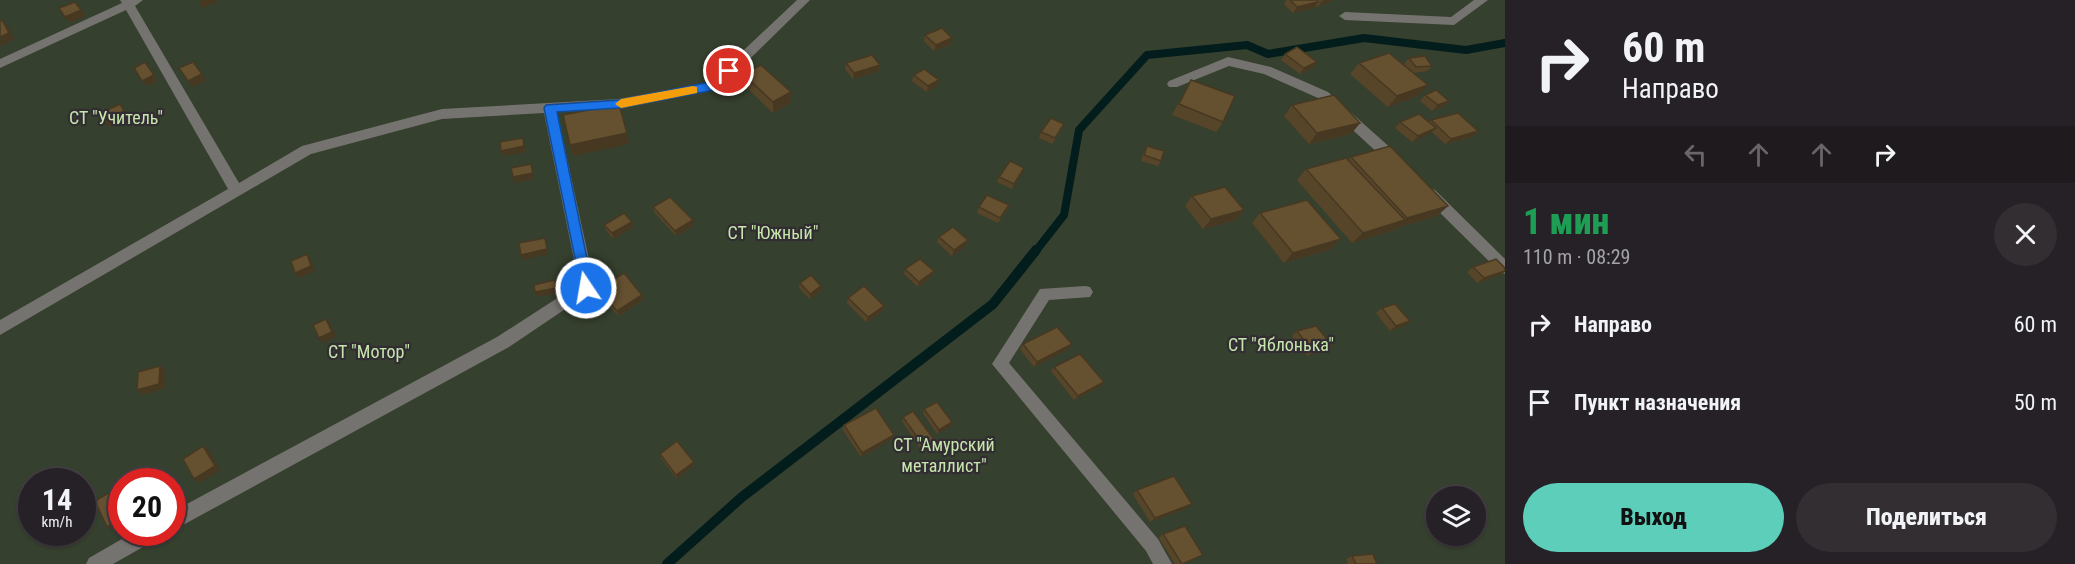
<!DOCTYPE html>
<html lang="ru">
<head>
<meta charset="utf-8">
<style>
  :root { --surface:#262126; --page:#322e32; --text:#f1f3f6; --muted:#a4a3a7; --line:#423e43; --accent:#5cceba }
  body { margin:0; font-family:"Roboto Condensed",sans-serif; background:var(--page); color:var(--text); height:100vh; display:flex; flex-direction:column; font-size:22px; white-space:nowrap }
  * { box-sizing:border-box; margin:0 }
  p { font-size:20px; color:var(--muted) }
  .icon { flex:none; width:33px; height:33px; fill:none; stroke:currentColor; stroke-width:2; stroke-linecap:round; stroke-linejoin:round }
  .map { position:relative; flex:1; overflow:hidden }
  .details { display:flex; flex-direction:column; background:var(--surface); width:570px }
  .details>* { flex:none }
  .top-card { background:#262126; color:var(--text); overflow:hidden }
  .buttons { position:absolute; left:1426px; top:486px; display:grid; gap:12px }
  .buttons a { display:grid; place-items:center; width:60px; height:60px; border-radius:50%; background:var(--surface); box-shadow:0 2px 4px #0004,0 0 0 2px var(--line); font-size:30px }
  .speed { position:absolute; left:18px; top:468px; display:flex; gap:12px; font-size:30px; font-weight:700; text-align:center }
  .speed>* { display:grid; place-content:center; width:78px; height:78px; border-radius:50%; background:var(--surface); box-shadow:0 2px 4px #0004,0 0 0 2px var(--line); line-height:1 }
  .speed small { font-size:15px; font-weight:400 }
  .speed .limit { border:9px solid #d22; background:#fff; color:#111 }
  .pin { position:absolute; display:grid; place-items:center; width:51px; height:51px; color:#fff; margin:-26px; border:3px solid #fff; border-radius:50%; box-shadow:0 2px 6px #0007 }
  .me { position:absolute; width:66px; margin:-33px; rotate:348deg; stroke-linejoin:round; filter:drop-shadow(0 0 4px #0008) }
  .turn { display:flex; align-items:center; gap:21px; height:126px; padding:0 18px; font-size:27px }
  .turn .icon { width:78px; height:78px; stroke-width:2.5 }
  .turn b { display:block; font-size:42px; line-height:51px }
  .lanes { display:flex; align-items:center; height:57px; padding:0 18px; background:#0003; justify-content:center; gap:30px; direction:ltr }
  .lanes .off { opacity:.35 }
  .round { display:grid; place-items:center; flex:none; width:63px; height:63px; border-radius:32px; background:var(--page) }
  .overview { display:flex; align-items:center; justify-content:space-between; height:102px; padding:0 18px }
  h1 { font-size:36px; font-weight:800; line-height:45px; color:#1e9e55 }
  .button { display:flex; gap:12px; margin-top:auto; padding:12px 18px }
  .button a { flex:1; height:69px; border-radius:36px; background:var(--accent); color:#111; font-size:24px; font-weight:800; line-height:69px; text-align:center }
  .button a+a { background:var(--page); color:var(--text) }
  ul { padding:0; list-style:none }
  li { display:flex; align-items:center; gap:18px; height:78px; padding:0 18px }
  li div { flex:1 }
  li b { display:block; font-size:22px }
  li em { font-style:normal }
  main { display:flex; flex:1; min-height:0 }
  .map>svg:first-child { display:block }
  .green { fill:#36402e; fill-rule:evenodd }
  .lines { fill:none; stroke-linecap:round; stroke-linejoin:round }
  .stream-far1 { stroke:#031d1d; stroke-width:8 }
  .stream { stroke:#031d1d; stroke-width:10 }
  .minor { fill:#75736f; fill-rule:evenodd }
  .wall { fill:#574529 }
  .shaded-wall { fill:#473822 }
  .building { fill:#655030; stroke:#473822; stroke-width:1.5 }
  .route { fill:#1a73e8; stroke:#114b97; stroke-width:1.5 }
  .slow { fill:#f59e0b }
  .labels { text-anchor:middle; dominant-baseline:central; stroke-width:4.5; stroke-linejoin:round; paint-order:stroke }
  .park-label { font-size:18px; fill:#c6e6ac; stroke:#322c33 }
</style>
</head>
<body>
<main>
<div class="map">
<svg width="1505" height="564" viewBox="0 0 1505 564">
  <rect width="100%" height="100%" fill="#322c33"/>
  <path class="green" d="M0,0H1505V564H0ZM32,482H82V532H32ZM122,482H172V532H122ZM1437,496H1476V536H1437Z"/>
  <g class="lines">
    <polyline class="stream-far1" points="1035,252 1064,215 1079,130 1147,55 1247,45 1268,54 1364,38 1466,50 1505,43"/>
    <polyline class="stream" points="667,564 742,497 993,304 1036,250"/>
    <g class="minor">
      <polygon points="120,0 143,0 135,6 239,183 302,146 442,109 619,99 710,82 797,0 810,0 719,89 619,109 557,112 595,287 592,291 509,347 172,531 172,512 497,337 579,284 544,113 442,119 311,154 0,335 0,320 228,189 126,10 0,68 0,59 122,3"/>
      <polygon points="1474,0 1488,0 1454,25 1345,20 1339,16 1345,12 1451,17"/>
      <polygon points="1228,57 1271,67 1328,92 1403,159 1405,163 1403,167 1393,167 1318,98 1264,74 1229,66 1177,87 1169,87 1167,84 1169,81"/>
      <polygon points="1430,189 1435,190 1505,259 1505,274 1500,272 1425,198 1423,194"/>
      <polygon points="1085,286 1090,287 1093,292 1090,297 1049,300 1009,363 1158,539 1172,564 1153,564 1146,551 992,364 1040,289"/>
      <polygon points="134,532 162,532 159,538 113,564 86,564 89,558"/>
    </g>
  </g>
  <g class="wall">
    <polygon points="1286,0 1333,0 1318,7 1316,6 1314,8 1293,13 1284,4"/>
    <polygon points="925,35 951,44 934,51 924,41"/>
    <polygon points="1285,54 1317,62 1313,68 1300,74 1281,60"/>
    <polygon points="1409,58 1432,66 1427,71 1413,73 1418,96 1388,107 1350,74 1359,63 1407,68 1404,64"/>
    <polygon points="846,63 880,65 879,71 853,79 845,69"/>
    <polygon points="743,74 791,92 790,103 773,113 744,85"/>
    <polygon points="914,75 937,86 927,92 912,81"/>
    <polygon points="1191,80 1223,122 1216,132 1172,115"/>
    <polygon points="1425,95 1449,101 1443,107 1432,111 1420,101"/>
    <polygon points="1292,105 1360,123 1351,134 1309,144 1284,116"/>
    <polygon points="1431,120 1478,131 1472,137 1445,144 1432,132 1412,142 1395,128 1400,122 1429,122"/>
    <polygon points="1062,129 1052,144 1039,138 1041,132"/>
    <polygon points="1147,146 1161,161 1158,166 1141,161 1144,151"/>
    <polygon points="1351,157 1448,206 1437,216 1396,228 1394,230 1352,243 1297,180 1306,169 1348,160"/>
    <polygon points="1024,168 1022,173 1012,189 997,182 999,177"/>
    <polygon points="1192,196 1244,210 1236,220 1203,229 1185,206"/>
    <polygon points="1009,205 1007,210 998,223 977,213 979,207"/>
    <polygon points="653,207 693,226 676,236 654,212"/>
    <polygon points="1260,213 1341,239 1331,249 1284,263 1252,223"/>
    <polygon points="604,225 633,227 613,239 606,230"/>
    <polygon points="939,237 966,246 952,256 937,242"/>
    <polygon points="1473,267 1505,268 1505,272 1500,275 1477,283 1467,272"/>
    <polygon points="905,269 934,271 932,276 918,287 904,274"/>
    <polygon points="800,283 821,291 810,299 799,288"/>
    <polygon points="598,289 642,295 643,300 618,316 600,294"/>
    <polygon points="848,298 884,306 883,311 866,322 847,303"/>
    <polygon points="1382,308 1410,321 1404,326 1390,331 1376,313"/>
    <polygon points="1297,331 1326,350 1307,356 1292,336"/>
    <polygon points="1023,344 1069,349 1034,367 1020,349"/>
    <polygon points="1054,367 1100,387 1074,400 1051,371"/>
    <polygon points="924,409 952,422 950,427 937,434 923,413"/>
    <polygon points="903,417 935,441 933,445 922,451 902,421"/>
    <polygon points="844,425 892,439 861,457 843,430"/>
    <polygon points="660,454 694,465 677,479 661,458"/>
    <polygon points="1137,490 1187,508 1150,522 1133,494"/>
    <polygon points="1163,534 1198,558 1183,564 1175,564 1159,538"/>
    <polygon points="1352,556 1377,564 1348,564 1346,559"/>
  </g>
  <g class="shaded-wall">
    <polygon points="203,0 217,0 218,1 203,8 199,2"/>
    <polygon points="1325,0 1333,0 1318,7 1322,1"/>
    <polygon points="75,2 86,16 70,23 65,17"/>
    <polygon points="1318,2 1314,8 1293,13 1297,7"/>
    <polygon points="2,20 8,26 15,39 0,46"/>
    <polygon points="952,38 951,44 934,51 936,45"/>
    <polygon points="145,62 158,81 147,86 142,81"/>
    <polygon points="1317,62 1313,68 1300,74 1304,68"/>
    <polygon points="880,65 879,71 853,79 854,73"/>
    <polygon points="202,74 207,80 192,87 188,81"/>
    <polygon points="939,80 937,86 927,92 928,86"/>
    <polygon points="1428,85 1418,96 1388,107 1397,96"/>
    <polygon points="791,92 790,103 773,113 773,102"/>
    <polygon points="1449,101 1443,107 1432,111 1438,105"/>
    <polygon points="120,104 129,117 108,127 103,121"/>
    <polygon points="1360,123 1351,134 1309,144 1317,133"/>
    <polygon points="1436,128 1431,133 1412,142 1418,136"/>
    <polygon points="1478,131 1472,137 1445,144 1451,139"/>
    <polygon points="627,133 629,144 573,156 570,145"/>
    <polygon points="523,138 526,152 504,156 501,151"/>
    <polygon points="531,164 534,179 515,183 513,177"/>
    <polygon points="1024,168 1022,173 1012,189 1014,184"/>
    <polygon points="1448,206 1437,216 1396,228 1407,218"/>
    <polygon points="1244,210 1236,220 1203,229 1211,219"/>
    <polygon points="693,220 693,226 676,236 675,231"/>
    <polygon points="1405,220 1394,230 1352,243 1363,233"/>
    <polygon points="632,222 633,227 613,239 612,233"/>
    <polygon points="545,238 548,254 523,260 521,255"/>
    <polygon points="1341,239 1331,249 1284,263 1293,253"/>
    <polygon points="968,240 966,246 952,256 954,250"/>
    <polygon points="307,254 311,259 315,271 299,278 295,273"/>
    <polygon points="934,271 932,276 918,287 919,282"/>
    <polygon points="1505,271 1500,275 1477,283 1484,278"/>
    <polygon points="555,280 558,293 537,297 535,292"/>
    <polygon points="821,286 821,291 810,299 810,294"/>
    <polygon points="642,295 643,300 618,316 617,311"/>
    <polygon points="884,306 883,311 866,322 868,317"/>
    <polygon points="326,319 330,323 336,337 323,343 319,338"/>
    <polygon points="1410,321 1404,326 1390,331 1396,326"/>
    <polygon points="1072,344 1069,349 1034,367 1037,362"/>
    <polygon points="1332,345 1326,350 1307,356 1313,352"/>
    <polygon points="160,366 165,370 165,388 143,395 137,390"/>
    <polygon points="1104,382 1100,387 1074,400 1078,396"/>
    <polygon points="952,422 950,427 937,434 939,430"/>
    <polygon points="894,435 892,439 861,457 862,453"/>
    <polygon points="935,441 933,445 922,451 924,447"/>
    <polygon points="203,446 209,450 220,470 200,483 194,479"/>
    <polygon points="694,462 694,465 677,479 676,475"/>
    <polygon points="1192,504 1187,508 1150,522 1155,518"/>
    <polygon points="122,518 122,526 114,531 107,527"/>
  </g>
  <g class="building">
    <polygon points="1290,0 1316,0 1318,2 1297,7"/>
    <polygon points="75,2 81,10 65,17 59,8"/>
    <polygon points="2,20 9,33 0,37 0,21"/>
    <polygon points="942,28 952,38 936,45 925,35"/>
    <polygon points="1297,47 1317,62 1304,68 1285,54"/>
    <polygon points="1389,53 1428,85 1397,96 1359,63"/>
    <polygon points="872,55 880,65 854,73 846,63"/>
    <polygon points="1425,56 1432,66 1416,67 1409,58"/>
    <polygon points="145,62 154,75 142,81 134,68"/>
    <polygon points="193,62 202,74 188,81 179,68"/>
    <polygon points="761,65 791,92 773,102 743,74"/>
    <polygon points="924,69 939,80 928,86 914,75"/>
    <polygon points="1191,80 1235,96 1223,122 1179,104"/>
    <polygon points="1436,90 1449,101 1438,105 1425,95"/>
    <polygon points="1334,95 1360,123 1317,133 1292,105"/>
    <polygon points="120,104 124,111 103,121 99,114"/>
    <polygon points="619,104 627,133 570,145 563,115"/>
    <polygon points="1458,113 1478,131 1451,139 1431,120"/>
    <polygon points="1419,114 1436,128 1418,136 1400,122"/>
    <polygon points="1051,118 1064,124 1055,138 1041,132"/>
    <polygon points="523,138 524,146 501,151 500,142"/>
    <polygon points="1147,146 1164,151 1161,161 1144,155"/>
    <polygon points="1390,146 1448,206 1407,218 1351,157"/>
    <polygon points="1346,158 1405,220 1363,233 1306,169"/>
    <polygon points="1010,161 1024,168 1014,184 999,177"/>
    <polygon points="531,164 533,173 513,177 511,168"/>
    <polygon points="1225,187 1244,210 1211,219 1192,196"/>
    <polygon points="987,195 1009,205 1000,218 979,207"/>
    <polygon points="670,197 693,220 675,231 653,207"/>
    <polygon points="1307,200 1341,239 1293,253 1260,213"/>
    <polygon points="624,213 632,222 612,233 604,225"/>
    <polygon points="953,227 968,240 954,250 939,237"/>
    <polygon points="545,238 547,249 521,255 519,243"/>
    <polygon points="307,254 311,266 295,273 291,261"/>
    <polygon points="920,259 934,271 919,282 905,269"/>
    <polygon points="1496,259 1505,268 1505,271 1484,278 1473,267"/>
    <polygon points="624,273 642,295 617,311 598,289"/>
    <polygon points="811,275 821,286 810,294 800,283"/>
    <polygon points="555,280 556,288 535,292 534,285"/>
    <polygon points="864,286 884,306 868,317 848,298"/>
    <polygon points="1395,304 1410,321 1396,326 1382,308"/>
    <polygon points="326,319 332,332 319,338 313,325"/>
    <polygon points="1316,326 1332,345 1313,352 1297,331"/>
    <polygon points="1057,327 1072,344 1037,362 1023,344"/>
    <polygon points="1080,354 1104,382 1078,396 1054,367"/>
    <polygon points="160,366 159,384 137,390 138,372"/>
    <polygon points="937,402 952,422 939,430 924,409"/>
    <polygon points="876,408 894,435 862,453 844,425"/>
    <polygon points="913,411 935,441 924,447 903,417"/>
    <polygon points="677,441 694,462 676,475 660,454"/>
    <polygon points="203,446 215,466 194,479 183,459"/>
    <polygon points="1174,476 1192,504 1155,518 1137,490"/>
    <polygon points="122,485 122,518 107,527 95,501"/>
    <polygon points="1185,526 1203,555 1182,564 1163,534"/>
    <polygon points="1373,554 1377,564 1356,564 1352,556"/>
  </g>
  <polygon class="route" points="729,67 733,69 733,74 714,90 619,108 557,112 593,288 591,292 582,292 544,108 546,105 619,100 710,82"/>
  <polygon class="slow" points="693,86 697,87 697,93 621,108 615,104 621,99"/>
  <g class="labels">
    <g class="park-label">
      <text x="116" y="117">СТ "Учитель"</text>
      <text x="773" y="232">СТ "Южный"</text>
      <text x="1281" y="344">СТ "Яблонька"</text>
      <text x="369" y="351">СТ "Мотор"</text>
      <text x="944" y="444">СТ "Амурский<tspan x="944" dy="21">металлист"</tspan></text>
    </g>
  </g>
</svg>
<div class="buttons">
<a><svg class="icon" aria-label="layers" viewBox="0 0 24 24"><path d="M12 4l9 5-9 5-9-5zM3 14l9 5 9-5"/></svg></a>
</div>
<div class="speed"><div>14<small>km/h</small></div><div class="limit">20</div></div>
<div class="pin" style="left:729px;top:71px;background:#d93025"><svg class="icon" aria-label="arrive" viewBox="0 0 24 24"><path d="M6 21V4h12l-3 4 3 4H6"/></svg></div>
<svg class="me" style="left:586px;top:288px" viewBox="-20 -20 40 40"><circle r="17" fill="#1a73e8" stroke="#fff" stroke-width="3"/><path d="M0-11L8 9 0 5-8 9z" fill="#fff"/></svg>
</div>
<section class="details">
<div class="top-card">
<div class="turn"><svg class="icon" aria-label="right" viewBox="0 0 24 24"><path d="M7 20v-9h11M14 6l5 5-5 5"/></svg><div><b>60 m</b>Направо</div></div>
<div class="lanes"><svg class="icon off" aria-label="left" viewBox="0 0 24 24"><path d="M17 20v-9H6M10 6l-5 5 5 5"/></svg><svg class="icon off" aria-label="ahead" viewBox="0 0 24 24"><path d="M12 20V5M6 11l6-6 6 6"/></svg><svg class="icon off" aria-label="ahead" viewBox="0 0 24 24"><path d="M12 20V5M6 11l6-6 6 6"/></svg><svg class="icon" aria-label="right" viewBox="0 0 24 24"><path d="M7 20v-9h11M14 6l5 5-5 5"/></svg></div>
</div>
<div class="overview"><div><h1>1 мин</h1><p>110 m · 08:29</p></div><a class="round"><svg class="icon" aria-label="close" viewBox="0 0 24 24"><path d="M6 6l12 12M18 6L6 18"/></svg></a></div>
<ul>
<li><svg class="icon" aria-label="right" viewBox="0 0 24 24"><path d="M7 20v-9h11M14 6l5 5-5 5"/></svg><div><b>Направо</b></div><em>60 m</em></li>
<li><svg class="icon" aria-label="arrive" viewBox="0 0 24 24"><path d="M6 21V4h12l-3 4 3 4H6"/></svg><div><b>Пункт назначения</b></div><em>50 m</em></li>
</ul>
<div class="button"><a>Выход</a><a>Поделиться</a></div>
</section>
</main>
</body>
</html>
